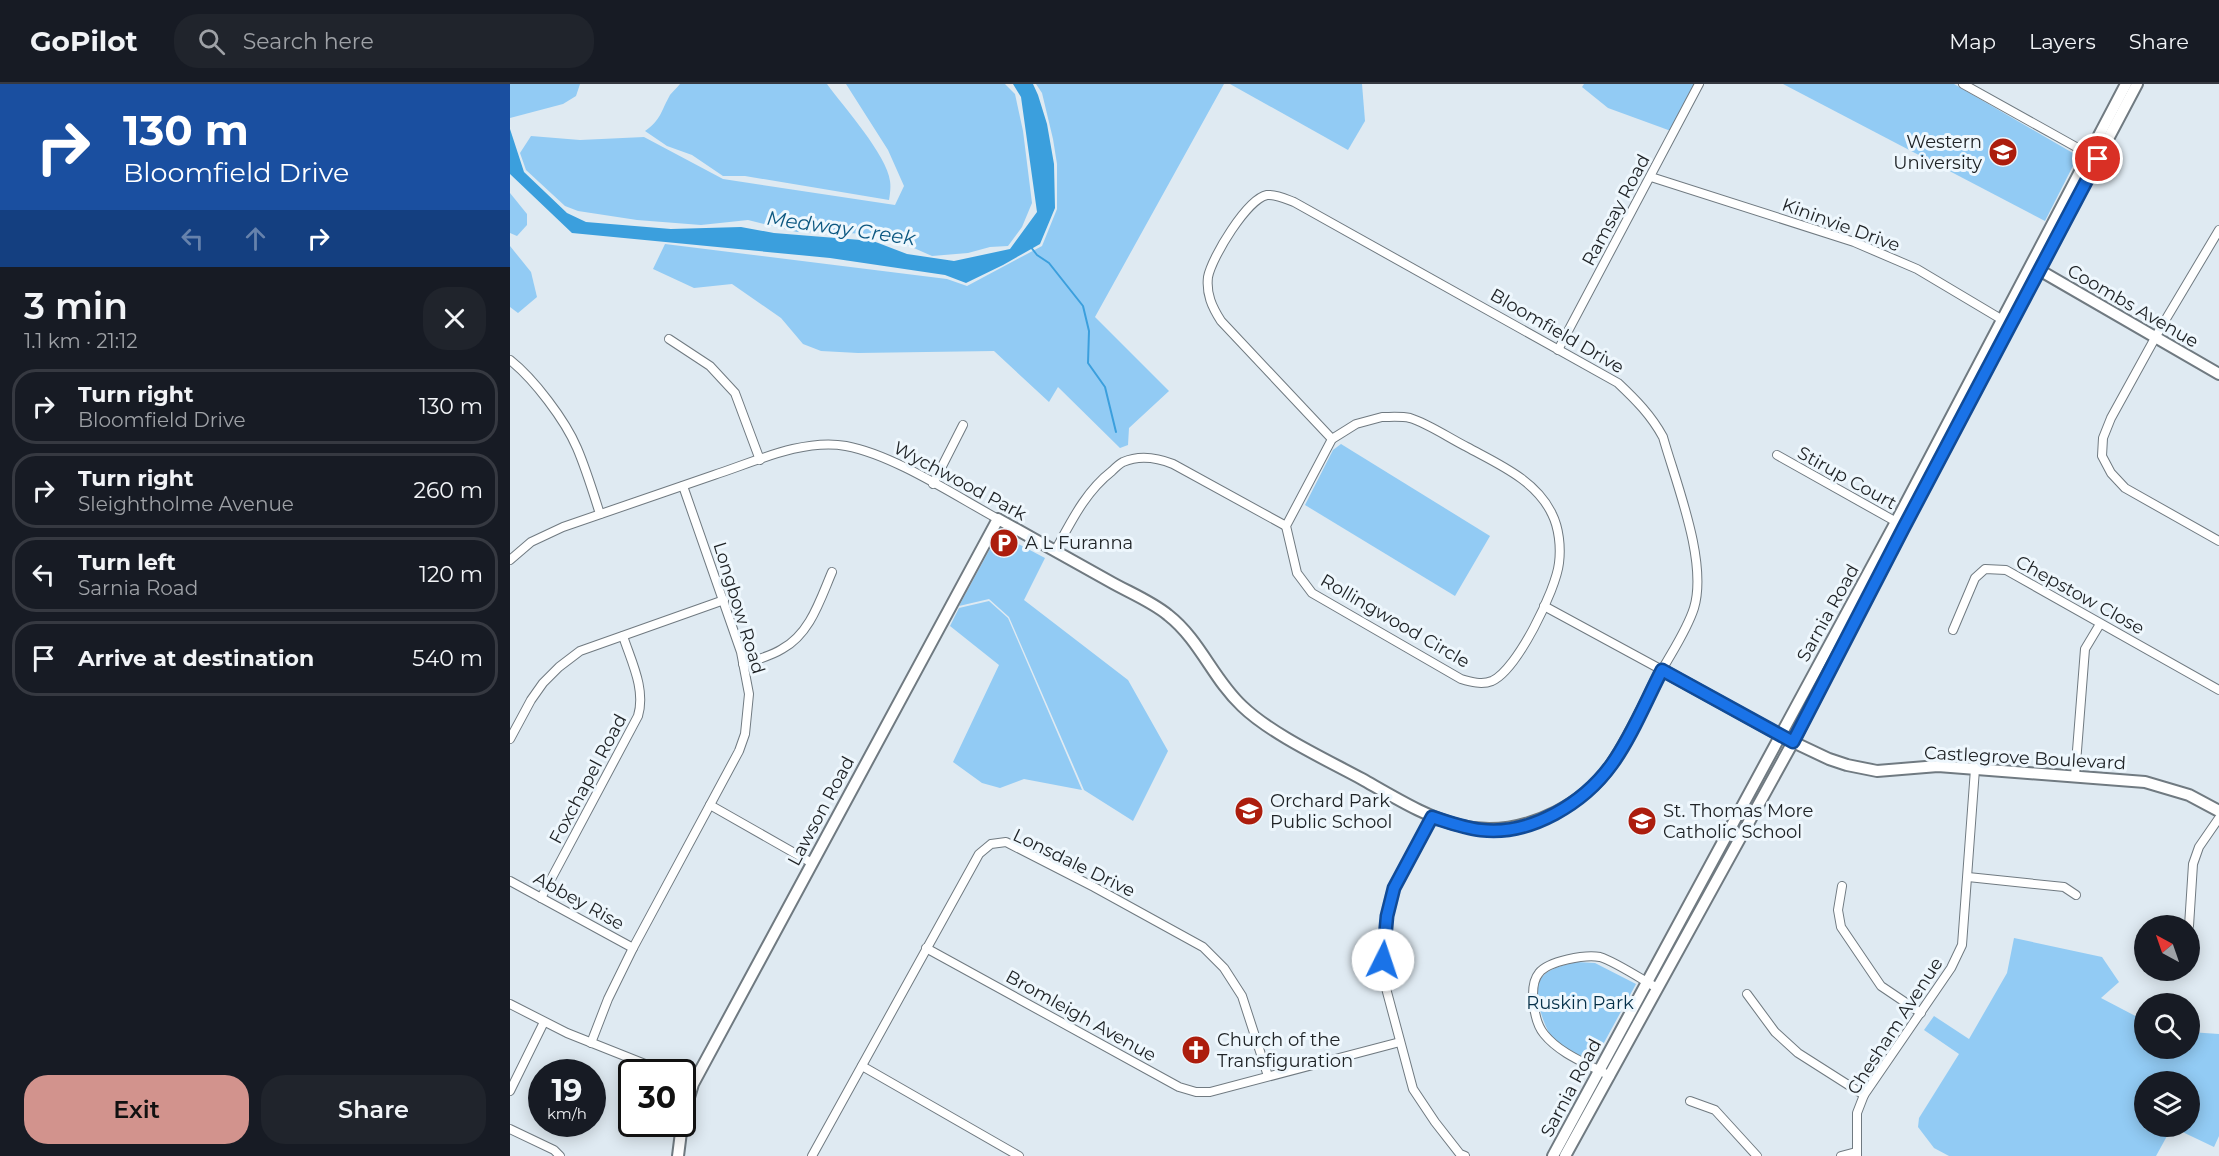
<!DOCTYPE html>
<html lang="en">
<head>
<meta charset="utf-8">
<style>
  :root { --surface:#171b24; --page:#20242c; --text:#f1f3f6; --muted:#9ea1a6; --line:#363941; --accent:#d2938d }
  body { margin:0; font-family:Montserrat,sans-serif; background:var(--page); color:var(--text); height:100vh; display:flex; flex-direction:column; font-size:22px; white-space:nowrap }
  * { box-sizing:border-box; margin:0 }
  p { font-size:20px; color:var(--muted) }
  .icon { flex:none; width:33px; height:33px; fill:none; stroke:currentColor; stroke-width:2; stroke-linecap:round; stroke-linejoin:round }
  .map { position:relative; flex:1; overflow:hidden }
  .panel { display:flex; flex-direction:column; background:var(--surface); width:510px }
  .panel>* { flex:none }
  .banner { background:#1a4fa0; color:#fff; overflow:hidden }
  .needle { width:39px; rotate:320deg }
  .tools { position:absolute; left:1624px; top:831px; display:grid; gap:12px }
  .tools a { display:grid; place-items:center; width:66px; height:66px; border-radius:50%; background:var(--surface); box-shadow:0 3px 15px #0003; font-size:30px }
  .speed { position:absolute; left:18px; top:975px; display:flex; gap:12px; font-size:30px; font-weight:700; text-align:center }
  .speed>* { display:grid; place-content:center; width:78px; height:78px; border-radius:50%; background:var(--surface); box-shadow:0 3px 15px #0003; line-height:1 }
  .speed small { font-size:15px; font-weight:400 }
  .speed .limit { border:3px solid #111; border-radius:9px; background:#fff; color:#111 }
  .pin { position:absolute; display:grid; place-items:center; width:51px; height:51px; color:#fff; margin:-26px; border:3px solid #fff; border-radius:50%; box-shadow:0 2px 6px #0007 }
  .me { position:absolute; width:66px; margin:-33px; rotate:4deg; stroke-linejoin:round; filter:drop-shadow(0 0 4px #0008) }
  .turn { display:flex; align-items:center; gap:21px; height:126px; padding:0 24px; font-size:27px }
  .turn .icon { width:78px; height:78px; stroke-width:2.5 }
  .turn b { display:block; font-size:42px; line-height:51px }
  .lanes { display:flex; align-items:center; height:57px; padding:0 24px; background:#0003; justify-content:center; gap:30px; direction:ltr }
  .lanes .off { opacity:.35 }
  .round { display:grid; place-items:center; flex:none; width:63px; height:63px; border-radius:24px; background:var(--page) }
  .headline { display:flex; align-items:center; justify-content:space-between; height:102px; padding:0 24px }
  h1 { font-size:36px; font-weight:600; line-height:45px }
  .button { display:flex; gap:12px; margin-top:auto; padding:12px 24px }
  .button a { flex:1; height:69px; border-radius:24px; background:var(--accent); color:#111; font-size:24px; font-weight:600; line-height:69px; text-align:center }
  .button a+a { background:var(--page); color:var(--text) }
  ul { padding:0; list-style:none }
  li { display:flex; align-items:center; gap:18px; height:75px; margin:0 12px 9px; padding:0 12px; border:3px solid var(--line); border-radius:24px }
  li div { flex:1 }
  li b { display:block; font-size:22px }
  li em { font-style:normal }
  header { display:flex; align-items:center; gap:36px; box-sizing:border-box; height:84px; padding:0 30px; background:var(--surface); border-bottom:2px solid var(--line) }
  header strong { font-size:28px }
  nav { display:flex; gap:33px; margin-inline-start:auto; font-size:21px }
  .search { width:420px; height:54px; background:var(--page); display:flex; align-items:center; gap:15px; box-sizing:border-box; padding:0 21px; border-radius:24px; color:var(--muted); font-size:22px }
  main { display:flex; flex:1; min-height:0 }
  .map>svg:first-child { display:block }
  .green { fill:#92cbf4 }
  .water { fill:#3b9fdd }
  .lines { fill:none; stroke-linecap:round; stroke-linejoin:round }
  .stream { stroke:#3b9fdd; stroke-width:2 }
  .street-casing { stroke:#707a81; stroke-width:10 }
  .secondary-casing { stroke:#707a81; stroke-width:14 }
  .street { stroke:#fff; stroke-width:8 }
  .secondary { stroke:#fff; stroke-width:10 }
  .route-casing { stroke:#114b97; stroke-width:15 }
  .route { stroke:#1a73e8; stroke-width:10 }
  .labels { text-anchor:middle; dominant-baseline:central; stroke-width:6; stroke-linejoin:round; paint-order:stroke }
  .poi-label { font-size:18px; fill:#202427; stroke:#eef7fd; text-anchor:start }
  .street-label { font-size:18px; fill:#202427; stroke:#eef7fd }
  .park-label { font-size:18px; fill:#053049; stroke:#eef7fd }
  .water-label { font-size:20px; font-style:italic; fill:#0d5881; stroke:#eef7fd }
</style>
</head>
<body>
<header>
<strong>GoPilot</strong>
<div class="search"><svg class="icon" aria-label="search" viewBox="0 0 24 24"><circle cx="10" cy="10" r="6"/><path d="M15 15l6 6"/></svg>Search here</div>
<nav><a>Map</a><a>Layers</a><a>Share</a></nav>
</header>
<main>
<section class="panel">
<div class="banner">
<div class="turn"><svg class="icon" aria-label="right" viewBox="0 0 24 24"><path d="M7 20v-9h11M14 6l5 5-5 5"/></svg><div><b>130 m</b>Bloomfield Drive</div></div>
<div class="lanes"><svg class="icon off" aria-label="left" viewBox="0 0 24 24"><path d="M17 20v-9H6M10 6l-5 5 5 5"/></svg><svg class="icon off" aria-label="ahead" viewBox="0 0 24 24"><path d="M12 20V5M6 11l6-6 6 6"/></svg><svg class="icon" aria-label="right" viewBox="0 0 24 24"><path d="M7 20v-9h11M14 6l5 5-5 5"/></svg></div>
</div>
<div class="headline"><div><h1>3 min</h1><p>1.1 km · 21:12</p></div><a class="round"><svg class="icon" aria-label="close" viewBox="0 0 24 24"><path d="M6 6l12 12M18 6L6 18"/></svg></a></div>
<ul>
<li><svg class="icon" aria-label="right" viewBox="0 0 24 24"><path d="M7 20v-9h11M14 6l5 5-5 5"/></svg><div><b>Turn right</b><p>Bloomfield Drive</p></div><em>130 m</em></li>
<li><svg class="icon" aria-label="right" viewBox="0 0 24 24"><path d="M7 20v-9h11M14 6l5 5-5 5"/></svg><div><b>Turn right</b><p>Sleightholme Avenue</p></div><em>260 m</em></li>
<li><svg class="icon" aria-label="left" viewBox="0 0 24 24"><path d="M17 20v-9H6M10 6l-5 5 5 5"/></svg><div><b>Turn left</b><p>Sarnia Road</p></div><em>120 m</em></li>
<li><svg class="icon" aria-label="arrive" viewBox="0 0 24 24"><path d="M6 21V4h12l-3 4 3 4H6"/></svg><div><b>Arrive at destination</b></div><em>540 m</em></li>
</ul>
<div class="button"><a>Exit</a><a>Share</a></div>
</section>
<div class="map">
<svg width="1709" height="1072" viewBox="0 0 1709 1072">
  <rect width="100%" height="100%" fill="#dfeaf2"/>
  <g class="green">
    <polygon points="0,0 70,0 66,12 53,20 0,34"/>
    <path d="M170,0H317C333,22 377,71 380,97C381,103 380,110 379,116L235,92H213L182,71L157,62L135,47C151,36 151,27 160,11C163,7 167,4 170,0Z"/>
    <polygon points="336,0 495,0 505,10 513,47 522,119 512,143 498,162 480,163 458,169 422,172 372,150 287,148 238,136 191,141 127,136 68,127 55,122 16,86 10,69 21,52 70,56 134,53 213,95 385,121 394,102 378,66"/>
    <polygon points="526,0 714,0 585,233 659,307 619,344 618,361 610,364 548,303 539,318 484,267 348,269 311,267 293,260 271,234 222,200 184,204 143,185 155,160 437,195 457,202 532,162 547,125 547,80 543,55 532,9"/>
    <polygon points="720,0 852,0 855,37 838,66"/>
    <polygon points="1074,0 1187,0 1161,47 1098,24 1072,3"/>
    <polygon points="1273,0 1444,0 1568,72 1535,137"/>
    <polygon points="0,109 17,130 17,141 7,152 0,149"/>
    <polygon points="0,162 21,188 27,213 8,229 0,223"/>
    <polygon points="831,360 980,452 945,512 795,421 823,366"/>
    <polygon points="488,450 492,452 486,463 494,468 501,456 535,474 514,516 618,596 658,667 623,737 574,706 499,533 479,515 449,522"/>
    <polygon points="479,517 498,534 572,706 514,695 490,704 472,699 443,678 489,581 440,542 449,524"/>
    <polygon points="1504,854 1592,873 1609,898 1591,914 1635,937 1635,964 1680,964 1680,948 1709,950 1709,1052 1704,1063 1662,1043 1680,1042 1680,998 1635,998 1635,1042 1662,1043 1646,1072 1439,1072 1424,1064 1408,1043 1409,1034 1449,970 1414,946 1424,932 1459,955 1497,889"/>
    <path d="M1067,878L1085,879L1126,900L1084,977C1071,972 1057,967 1046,958C1034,947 1021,907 1032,893C1041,883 1055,881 1067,878Z"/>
  </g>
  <polygon class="water" points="503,0 523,0 528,11 537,40 544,80 545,124 530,160 493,181 456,199 435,191 320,174 62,149 0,90 0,45 14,88 57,129 76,138 161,145 231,143 264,149 363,157 397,170 444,177 500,165 527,128 511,13"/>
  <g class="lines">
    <polyline class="stream" points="520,162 527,171 539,179 573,222 579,247 578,279 595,303 606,348"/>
    <g class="street-casing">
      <g id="street">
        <polyline points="1453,0 1584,73"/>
        <polyline points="1141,93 1344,158 1407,185 1496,238"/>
        <polyline points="1709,146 1650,245 1601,334 1593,354 1592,372 1601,389 1615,404 1709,457"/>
        <polyline points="159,255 200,282 225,309 250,376"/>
        <polyline points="1048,266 1189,0"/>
        <path d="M0,276C24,295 55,336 67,364C76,385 83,408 90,430"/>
        <path d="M872,333C881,333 891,332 900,334C919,340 939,354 957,363C988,380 1026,396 1042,430C1049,444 1051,463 1049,479C1046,506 1007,586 982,597C972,601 961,598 951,595L802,509L787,489L776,442L822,355L846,340Z"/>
        <path d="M822,355L711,237C702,223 696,210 698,193C702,173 737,115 757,111C766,110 776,115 784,118L1108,299C1126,316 1141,331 1153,353C1166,399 1198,478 1184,524C1177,546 1163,566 1152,586L1034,522"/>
        <polyline points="1267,371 1390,440"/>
        <polyline points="423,400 453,341"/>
        <path d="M545,467C561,438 575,408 602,387C605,384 609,380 613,378C629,371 648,374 663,380L776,442"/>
        <path d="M0,476L21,458L53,443C103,426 154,408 204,391C244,378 294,354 336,362C384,371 444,411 488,435"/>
        <polyline points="1443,546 1465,494 1475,485 1496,486 1709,606"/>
        <path d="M233,580C246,576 261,572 272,565C300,550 310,516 322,488"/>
        <polyline points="0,655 21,616 33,599 49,583 70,567 214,516"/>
        <polyline points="1565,692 1575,565 1590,540"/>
        <polyline points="200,721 302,779"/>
        <polyline points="922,733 884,804 873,860 873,893 903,1005 925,1038 950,1070 955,1072"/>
        <polyline points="1458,793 1554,803 1566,811"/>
        <polyline points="0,797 123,864"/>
        <polyline points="1332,802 1328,826 1331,843 1371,902 1411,929"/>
        <path d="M31,814L128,632C136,605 121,577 113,552"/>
        <polyline points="1679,842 1683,780 1689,763 1709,734"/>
        <polyline points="416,864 669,1003 686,1008 700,1008 890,958"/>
        <polyline points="1668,889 1670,886"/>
        <polyline points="1237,910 1265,948 1288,969 1354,1011"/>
        <polyline points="0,920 57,949 155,988"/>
        <polyline points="81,959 98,915 123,864 229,667 235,650 239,610 231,568 173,402"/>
        <polyline points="352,982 509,1072"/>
        <path d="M1100,992C1078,980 1050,970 1034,950C1024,938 1018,902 1029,889C1038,877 1076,870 1090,873C1104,877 1133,896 1147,904"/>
        <polyline points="172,995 183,1000"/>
        <polyline points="0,1007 34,938"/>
        <polyline points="1180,1017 1205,1026 1247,1072"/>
        <polyline points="0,1045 44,1066 50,1072"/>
        <polyline points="302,1072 469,770 481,760 496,758 584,803 693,863 714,884 732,912 758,992"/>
        <polyline points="1331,1072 1346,1068"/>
        <polyline points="1347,1072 1347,1029 1354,1011 1441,884 1452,861 1465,685"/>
      </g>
    </g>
    <g class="secondary-casing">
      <g id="secondary">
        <polyline points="1524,183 1709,290"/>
        <polyline points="1283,658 1319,675 1337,681 1367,687 1428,682 1635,698 1679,711 1709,727"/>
        <path d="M172,1037L183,1000L488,435C525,456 562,476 599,497C618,508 641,517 658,531C690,556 703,595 732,622C761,650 815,675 852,695C919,733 969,767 1046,728C1069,716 1089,700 1103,678C1122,649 1136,617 1152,586L1270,651"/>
        <polyline points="168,1072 172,1040"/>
        <polyline points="1043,1072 1386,438 1616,0"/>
        <polyline points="1055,1072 1283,658 1393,443 1627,0"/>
      </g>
    </g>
    <use href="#street" class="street"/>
    <use href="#secondary" class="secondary"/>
  </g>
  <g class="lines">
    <g class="route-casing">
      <path id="route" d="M873,876L877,832L884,804L922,733C938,738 954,744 971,746C1021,752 1074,719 1102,680C1122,652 1136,617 1152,586L1283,658L1394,443L1588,75"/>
    </g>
    <use href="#route" class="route"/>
  </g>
  <defs>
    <g id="university-disc" transform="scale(1.5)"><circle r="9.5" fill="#ac1d0d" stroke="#eef7fd"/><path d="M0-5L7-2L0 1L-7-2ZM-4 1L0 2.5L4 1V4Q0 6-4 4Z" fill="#fff"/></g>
    <g id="parking-disc" transform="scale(1.5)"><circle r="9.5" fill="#ac1d0d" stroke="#eef7fd"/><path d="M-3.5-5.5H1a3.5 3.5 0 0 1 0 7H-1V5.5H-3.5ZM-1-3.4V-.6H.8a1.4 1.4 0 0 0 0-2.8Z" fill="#fff"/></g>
    <g id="school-disc" transform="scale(1.5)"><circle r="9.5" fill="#ac1d0d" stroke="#eef7fd"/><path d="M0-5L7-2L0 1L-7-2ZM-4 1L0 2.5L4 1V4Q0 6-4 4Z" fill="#fff"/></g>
    <g id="church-disc" transform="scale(1.5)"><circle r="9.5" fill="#ac1d0d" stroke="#eef7fd"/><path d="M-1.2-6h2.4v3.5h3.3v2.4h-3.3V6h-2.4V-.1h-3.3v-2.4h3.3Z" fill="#fff"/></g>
  </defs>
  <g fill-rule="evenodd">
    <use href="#university-disc" x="1493" y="68"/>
    <use href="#parking-disc" x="494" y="459"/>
    <use href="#school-disc" x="739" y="727"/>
    <use href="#school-disc" x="1132" y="737"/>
    <use href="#church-disc" x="686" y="966"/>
  </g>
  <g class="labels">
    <g class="poi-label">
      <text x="1472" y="58" text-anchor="end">Western<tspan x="1472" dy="21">University</tspan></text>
      <text x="515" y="459">A L Furanna</text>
      <text x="760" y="717">Orchard Park<tspan x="760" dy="21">Public School</tspan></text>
      <text x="1153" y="727">St. Thomas More<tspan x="1153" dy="21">Catholic School</tspan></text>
      <text x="707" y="956">Church of the<tspan x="707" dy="21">Transfiguration</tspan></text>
    </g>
    <g class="street-label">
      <text transform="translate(1106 126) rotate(-62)">Ramsay Road</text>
      <text transform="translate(1331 141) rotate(20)">Kininvie Drive</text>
      <text transform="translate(1623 222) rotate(30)">Coombs Avenue</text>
      <text transform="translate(1047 247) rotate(30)">Bloomfield Drive</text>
      <text transform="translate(1337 394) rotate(29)">Stirup Court</text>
      <text transform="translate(450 397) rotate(28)">Wychwood Park</text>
      <text transform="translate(1570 511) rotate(29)">Chepstow Close</text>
      <text transform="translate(229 524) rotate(73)">Longbow Road</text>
      <text transform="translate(1318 529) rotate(-61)">Sarnia Road</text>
      <text transform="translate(885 537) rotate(30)">Rollingwood Circle</text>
      <text transform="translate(1515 674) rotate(3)">Castlegrove Boulevard</text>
      <text transform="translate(78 695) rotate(-62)">Foxchapel Road</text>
      <text transform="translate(311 727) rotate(-62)">Lawson Road</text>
      <text transform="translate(564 779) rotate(26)">Lonsdale Drive</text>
      <text transform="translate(69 817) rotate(29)">Abbey Rise</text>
      <text transform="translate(571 932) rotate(29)">Bromleigh Avenue</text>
      <text transform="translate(1385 942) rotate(-57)">Chesham Avenue</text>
      <text transform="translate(1061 1004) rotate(-62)">Sarnia Road</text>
    </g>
    <g class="park-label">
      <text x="1070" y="919">Ruskin Park</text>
    </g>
    <g class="water-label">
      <text transform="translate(331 144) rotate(8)">Medway Creek</text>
    </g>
  </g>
</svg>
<div class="tools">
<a><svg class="needle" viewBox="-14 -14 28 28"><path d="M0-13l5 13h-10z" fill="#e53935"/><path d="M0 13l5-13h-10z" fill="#9ea1a6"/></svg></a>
<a><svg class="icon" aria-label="search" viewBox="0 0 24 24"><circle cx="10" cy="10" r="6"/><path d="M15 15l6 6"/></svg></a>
<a><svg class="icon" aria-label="layers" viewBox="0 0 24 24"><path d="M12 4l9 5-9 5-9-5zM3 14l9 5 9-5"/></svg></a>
</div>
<div class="speed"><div>19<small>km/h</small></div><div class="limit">30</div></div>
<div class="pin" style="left:1588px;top:75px;background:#d93025"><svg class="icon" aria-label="arrive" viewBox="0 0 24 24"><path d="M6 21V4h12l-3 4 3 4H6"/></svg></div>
<svg class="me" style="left:873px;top:876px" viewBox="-20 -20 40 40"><circle r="19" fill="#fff"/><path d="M0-13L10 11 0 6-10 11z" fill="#1a73e8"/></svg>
</div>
</main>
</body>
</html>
